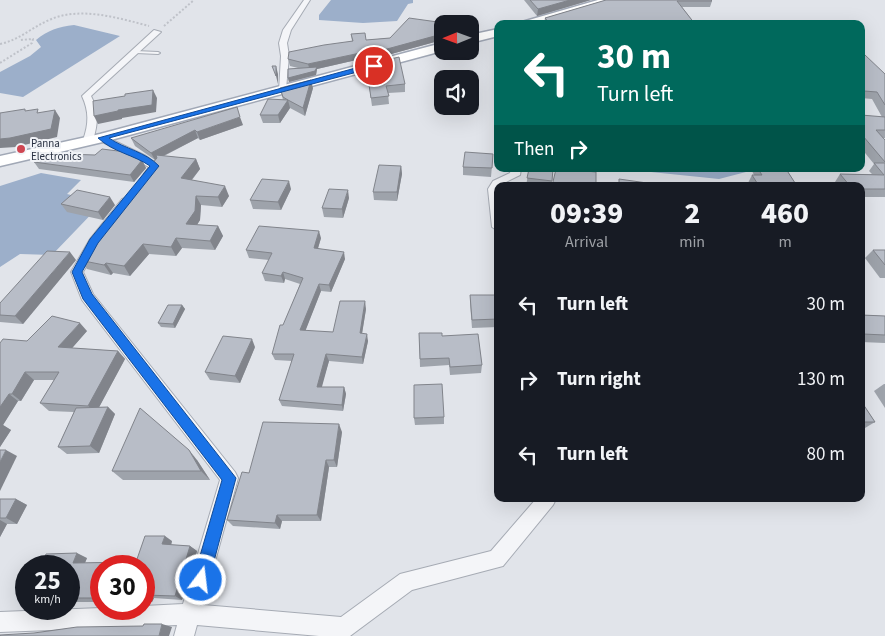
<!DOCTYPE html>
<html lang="en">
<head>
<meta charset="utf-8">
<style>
  :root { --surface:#171b24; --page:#242831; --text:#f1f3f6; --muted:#9ea1a6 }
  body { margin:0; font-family:"Source Sans 3",sans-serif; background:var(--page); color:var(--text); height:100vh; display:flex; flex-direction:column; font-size:19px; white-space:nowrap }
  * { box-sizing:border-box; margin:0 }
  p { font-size:16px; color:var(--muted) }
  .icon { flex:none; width:28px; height:28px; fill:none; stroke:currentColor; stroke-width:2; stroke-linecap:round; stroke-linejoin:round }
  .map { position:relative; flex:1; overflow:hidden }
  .side { position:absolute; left:494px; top:182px; width:371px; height:320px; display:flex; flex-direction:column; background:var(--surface); border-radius:10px; box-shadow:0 5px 20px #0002 }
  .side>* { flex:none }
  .banner { position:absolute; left:494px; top:20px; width:371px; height:152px; border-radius:10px; box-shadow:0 5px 20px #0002; background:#00695c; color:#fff; overflow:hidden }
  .needle { width:32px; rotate:269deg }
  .buttons { position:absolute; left:434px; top:15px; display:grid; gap:10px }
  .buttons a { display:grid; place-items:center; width:45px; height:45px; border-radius:10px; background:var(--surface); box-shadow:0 5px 20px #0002; font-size:25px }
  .speed { position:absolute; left:15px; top:555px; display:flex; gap:10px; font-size:25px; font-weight:700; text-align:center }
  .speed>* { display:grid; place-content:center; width:65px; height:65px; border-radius:50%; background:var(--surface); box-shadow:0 5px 20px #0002; line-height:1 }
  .speed small { font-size:12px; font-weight:400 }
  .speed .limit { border:8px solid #d22; background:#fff; color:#111 }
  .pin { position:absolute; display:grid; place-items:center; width:42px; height:42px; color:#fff; margin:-21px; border:2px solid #fff; border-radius:50%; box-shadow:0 1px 5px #0007 }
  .me { position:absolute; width:55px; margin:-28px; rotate:15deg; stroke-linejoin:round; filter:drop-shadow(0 0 4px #0008) }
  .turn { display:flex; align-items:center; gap:18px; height:105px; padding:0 20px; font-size:22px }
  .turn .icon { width:65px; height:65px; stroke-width:2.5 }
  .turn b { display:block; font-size:35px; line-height:42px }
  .then { display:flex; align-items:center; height:48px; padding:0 20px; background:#0003; gap:10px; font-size:19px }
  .eta { display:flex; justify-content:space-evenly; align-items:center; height:85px; text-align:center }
  .eta b { font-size:30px; font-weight:800; line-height:35px }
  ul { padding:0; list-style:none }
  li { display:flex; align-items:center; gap:15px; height:75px; padding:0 20px }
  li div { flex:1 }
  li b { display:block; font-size:19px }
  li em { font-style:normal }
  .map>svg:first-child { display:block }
  .water { fill:#9cafca }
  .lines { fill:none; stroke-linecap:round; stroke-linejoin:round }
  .service-casing { stroke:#a6abb4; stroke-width:2 }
  .minor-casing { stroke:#a6abb4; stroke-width:2 }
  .primary-casing { stroke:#a1a8b6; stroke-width:3 }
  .path { stroke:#bfc2c9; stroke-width:2; stroke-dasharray:2 2; stroke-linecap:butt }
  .service { fill:#f4f5f8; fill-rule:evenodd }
  .minor { fill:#f4f5f8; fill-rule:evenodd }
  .primary { fill:#fff; fill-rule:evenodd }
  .wall { fill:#9ea3ab }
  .shaded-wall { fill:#81848b }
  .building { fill:#b8bdc7; stroke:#81848b }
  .route { fill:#1a73e8; stroke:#114b97 }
  .poi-dot { fill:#cf4652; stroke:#f1f3f7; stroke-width:2 }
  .labels { text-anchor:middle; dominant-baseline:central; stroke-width:4; stroke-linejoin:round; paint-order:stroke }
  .far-poi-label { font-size:11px; fill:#293142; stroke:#f1f3f7; text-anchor:start }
</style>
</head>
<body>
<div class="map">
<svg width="885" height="636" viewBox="0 0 885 636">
  <rect width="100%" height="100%" fill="#e1e4ea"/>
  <g class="water">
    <polygon points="331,0 413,0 413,3 408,4 397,21 363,23 319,20 319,15"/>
    <path d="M74,25L120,36L23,97L0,93V72L30,56L41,47L36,40C48,30 58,27 74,25Z"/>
    <polygon points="645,169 747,169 746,172 719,179 651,172"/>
    <polygon points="41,173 81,180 67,194 102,203 52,255 20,254 0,267 0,186"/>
  </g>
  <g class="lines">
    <g class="service-casing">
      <polygon id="service" points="135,51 158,52 160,53 158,54 136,53 134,52"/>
    </g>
    <g class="minor-casing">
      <g id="minor">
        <polygon points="304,0 310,0 291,30 287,43 289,56 286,89 279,91 281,56 279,43 283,30"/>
        <path d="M154,30L161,32L91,96C99,111 98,124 93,140L88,143L85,142L83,140C89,124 89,111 82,96Z"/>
        <polygon points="102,135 146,156 160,166 150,180 142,180 141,178 149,167 99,140 99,136"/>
        <polygon points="511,169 521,169 520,175 498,186 498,231 492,227 488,189 493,181 510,173"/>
        <polygon points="126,198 132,202 99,244 83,272 93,294 235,472 238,478 203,605 341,617 400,574 491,551 536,499 556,499 553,505 503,566 412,590 350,636 319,636 197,625 194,636 174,636 177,625 0,632 0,612 101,608 144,609 144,606 183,604 220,480 82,300 71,272 90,239 122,199"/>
      </g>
    </g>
    <g class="primary-casing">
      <g id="primary">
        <polygon points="598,0 614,0 613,2 539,24 521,24 522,22"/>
        <polygon points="498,29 498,36 470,43 470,35"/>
        <polygon points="442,43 442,51 107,141 0,166 0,156 100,134"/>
      </g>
    </g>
    <g class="path">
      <polyline points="164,26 194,0"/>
      <path d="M0,44C19,40 31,28 49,20C79,6 119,18 149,26"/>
      <polyline points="0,63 32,43 33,39 20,40"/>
    </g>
    <use href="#service" class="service"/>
    <use href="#minor" class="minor"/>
    <use href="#primary" class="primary"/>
  </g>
  <g class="wall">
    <polygon points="524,0 591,0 537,16"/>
    <polygon points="606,0 712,1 710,7 682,7 695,24 544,24 545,18"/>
    <polygon points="442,24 442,40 366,61 365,58 317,69 316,75 289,82 288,78 298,68 290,66 288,59 352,41 351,34 366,40 390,38"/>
    <polygon points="861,55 885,74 885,138 883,138 885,140 885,197 861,197 861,186 838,186 835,182 840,174 872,174 869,171 874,164 861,148 861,115 882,117 872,99 861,98"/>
    <polygon points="366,65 405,84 405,92 388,93 389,104 372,106"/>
    <polygon points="280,88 313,88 305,116 290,108 280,123 263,123 260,115 283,100"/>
    <polygon points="243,125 200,140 198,138 164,156 196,159 200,169 192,180 229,196 222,207 201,205 200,220 197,225 218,226 223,236 215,250 182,248 176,256 149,254 130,276 113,273 111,275 87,269 79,260 114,218 111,214 145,177 143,174 155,160 135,146 131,138"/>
    <polygon points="493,154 491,177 463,175 463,167"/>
    <polygon points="95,155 142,160 146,168 134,182 39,169 34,162"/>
    <polygon points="401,166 402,174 397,201 374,200 373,192"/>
    <polygon points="529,169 552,181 551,186 526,186"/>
    <polygon points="753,169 786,169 797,186 750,186 748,183 752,175 754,175 752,171"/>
    <polygon points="596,172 596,186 552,186"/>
    <polygon points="291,189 281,210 253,209 250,200"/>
    <polygon points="349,198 343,218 324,217 322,208"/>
    <polygon points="61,204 115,205 103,220 67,212"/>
    <polygon points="321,238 318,248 345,259 331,292 321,291 305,331 333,332 366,309 362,333 368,341 363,364 329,361 321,387 344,387 346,394 343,411 282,406 279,400 292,361 275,360 272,354 300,284 285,279 284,283 265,281 262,273 269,260 249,258 246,250"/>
    <polygon points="873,250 885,250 885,278 880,278 865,258"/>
    <polygon points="76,260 23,324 0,322 0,303"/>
    <polygon points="470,295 498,295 498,327 472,328 470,303"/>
    <polygon points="182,305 185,309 175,328 161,327 158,323"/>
    <polygon points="861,315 885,316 885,343 861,342"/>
    <polygon points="87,331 72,348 118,351 125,359 99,407 108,407 115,414 99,453 67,454 58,447 74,412 49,411 40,403 54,380 34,380 21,401 18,401 3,425 11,430 0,447 0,343 27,341"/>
    <polygon points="419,333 442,336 482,365 481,373 450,375 449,365 420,367"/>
    <polygon points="255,347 240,383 210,380 205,372"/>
    <polygon points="884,384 885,384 885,408 874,391"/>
    <polygon points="861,401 875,422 865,428 861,428"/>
    <polygon points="444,417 444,424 415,425 414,418"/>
    <polygon points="342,432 337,467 329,467 321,521 282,521 280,529 233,526 227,520"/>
    <polygon points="197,460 210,480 123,480 112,471"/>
    <polygon points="0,499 16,499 27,505 17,524 7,524 0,537"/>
    <polygon points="172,541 171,545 190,546 197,551 182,600 154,598 152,602 144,602 144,566 101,566 101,602 69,602 69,603 69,566 87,558 85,563 136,562"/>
  </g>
  <g class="shaded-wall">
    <polygon points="570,0 591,0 537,16 538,9"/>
    <polygon points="439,31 442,31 442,40 366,61 365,55"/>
    <polygon points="365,52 365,58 317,69 316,75 289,82 288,78 310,71 308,64"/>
    <polygon points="276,66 278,74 278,84 276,76"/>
    <polygon points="311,80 313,88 305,116 303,108"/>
    <polygon points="153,90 157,98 156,112 122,118 122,119 98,124 94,116 118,110"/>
    <polygon points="288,100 290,108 280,123 278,115"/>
    <polygon points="55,110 60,118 57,137 16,147 0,148 0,139"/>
    <polygon points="240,117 243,125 200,140 197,132"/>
    <polygon points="195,130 198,138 155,160 151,153"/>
    <polygon points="196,159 200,169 185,188 181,178"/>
    <polygon points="142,160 146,168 134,182 130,175"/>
    <polygon points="401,166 402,174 397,201 397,192"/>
    <polygon points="289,181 291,189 281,210 278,202"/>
    <polygon points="225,186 229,196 222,207 218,197"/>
    <polygon points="348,190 349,198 343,218 342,209"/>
    <polygon points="196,196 201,205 200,220 191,234 186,224"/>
    <polygon points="110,197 115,205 103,220 98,212"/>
    <polygon points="218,226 223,236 215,250 210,241"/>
    <polygon points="319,231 321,238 316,255 314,248"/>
    <polygon points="176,238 182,248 176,256 171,247"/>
    <polygon points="143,244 149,254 130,276 124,266"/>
    <polygon points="70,252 76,260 23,324 15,316"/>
    <polygon points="344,252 345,259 331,292 329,285"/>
    <polygon points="106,263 113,273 111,275 104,265"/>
    <polygon points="283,272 285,279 284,283 281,276"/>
    <polygon points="319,284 321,291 303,337 300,330"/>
    <polygon points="365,301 366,309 361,340 360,333"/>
    <polygon points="182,305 185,309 175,328 173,324"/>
    <polygon points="80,323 87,331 66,355 58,347"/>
    <polygon points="367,334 368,341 363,364 362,357"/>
    <polygon points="252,339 255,347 240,383 235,376"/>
    <polygon points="118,351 125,359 96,413 88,406"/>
    <polygon points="326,354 329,361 320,394 317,387"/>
    <polygon points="25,372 34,380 21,401 12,394"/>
    <polygon points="344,387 346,394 343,411 342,405"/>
    <polygon points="9,394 18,401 3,425 11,430 0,447 0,407"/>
    <polygon points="108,407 115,414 99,453 90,446"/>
    <polygon points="339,424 342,432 337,467 334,460"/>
    <polygon points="6,450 17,456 0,491 0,462"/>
    <polygon points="189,450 197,460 210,480 201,471"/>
    <polygon points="326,460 329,467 321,521 317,515"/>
    <polygon points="16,499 27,505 17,524 6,518"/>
    <polygon points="277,515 282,521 280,529 275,523"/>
    <polygon points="0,520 7,524 0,537"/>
    <polygon points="165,536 172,541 170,549 162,544"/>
    <polygon points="190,546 197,551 182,600 175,596"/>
    <polygon points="77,553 87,558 83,567 73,563"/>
    <polygon points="145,595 154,598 152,602 144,598"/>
    <polygon points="162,624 172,627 169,636 159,636"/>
  </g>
  <g class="building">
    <polygon points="530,0 570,0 538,9"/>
    <polygon points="606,0 711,0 712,1 677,1 695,24 550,24 545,18"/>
    <polygon points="409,18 452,24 442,24 442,31 439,31 442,33 442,34 365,55 365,52 308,64 288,59 289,52 324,45 353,41 351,34 365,33 366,40 390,38"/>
    <polygon points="795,21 826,22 828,24 797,24"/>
    <polygon points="861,55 865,55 885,74 885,105 877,92 864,91 861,87"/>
    <polygon points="399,57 405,84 386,86 389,96 371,98 366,65"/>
    <polygon points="272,66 276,66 276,76"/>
    <polygon points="317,67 315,71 288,78 288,69"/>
    <polygon points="311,80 303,108 288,100 278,115 260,115 268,99 288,100 283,97 280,88"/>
    <polygon points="153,90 152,105 118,110 118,111 94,116 93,101 125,96 125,94"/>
    <polygon points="237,107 240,117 197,132 195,130 151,153 131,138"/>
    <polygon points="25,109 25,111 38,109 37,113 55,110 51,129 10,138 0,139 0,113"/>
    <polygon points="861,115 885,117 885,130 876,130 885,140 885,162 863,136 861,136"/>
    <polygon points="102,149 126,152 142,160 130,175 34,162 35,153 95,155"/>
    <polygon points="465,152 493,154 492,168 463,167"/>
    <polygon points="156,155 196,159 181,178 225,186 218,197 196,196 195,211 186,224 218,226 210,241 176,238 171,247 143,244 124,266 106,263 104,265 79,260 85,250 116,215 111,214 123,199 125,199 148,174 143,174 157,158"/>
    <polygon points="874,163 885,163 885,189 861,189 861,186 850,186 840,174 884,175"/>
    <polygon points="379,165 401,166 397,192 373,192"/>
    <polygon points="529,169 553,169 552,181 527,178"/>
    <polygon points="556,169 565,169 596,172 596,186 569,183 570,186 552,186"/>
    <polygon points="758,169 786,169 797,186 759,186 752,175 762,175"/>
    <polygon points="262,179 289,181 278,202 250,200"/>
    <polygon points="619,179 661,185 661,186 619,186"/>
    <polygon points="329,189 348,190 342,209 322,208"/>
    <polygon points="77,190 110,197 98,212 61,204"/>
    <polygon points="259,226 319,231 314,248 344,252 329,285 319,284 300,330 333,332 340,301 365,301 360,333 367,334 362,357 326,354 317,387 344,387 342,405 279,400 294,354 272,354 280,325 283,325 303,278 283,272 281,276 262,273 272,253 246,250"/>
    <polygon points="873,250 885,250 885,265"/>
    <polygon points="47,251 70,252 15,316 0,315 0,303"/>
    <polygon points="470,295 498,295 498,319 472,320"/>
    <polygon points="168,305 182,305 173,324 158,323"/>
    <polygon points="861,315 885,316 885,335 863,334 861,330"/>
    <polygon points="52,316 80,323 58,347 118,351 88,406 40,403 59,372 25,372 12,394 9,394 0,407 0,343 3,339 27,341"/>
    <polygon points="419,333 442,333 442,336 478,334 482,365 450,367 449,358 420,359"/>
    <polygon points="223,336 252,339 235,376 205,372"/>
    <polygon points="442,384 444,417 414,418 414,385"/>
    <polygon points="861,401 875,422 861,422"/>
    <polygon points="108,407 90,446 58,447 76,408"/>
    <polygon points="140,408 189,450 201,471 112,471"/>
    <polygon points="263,422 339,424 334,460 326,460 317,515 277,515 275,523 227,520 242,472 249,473"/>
    <polygon points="0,450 6,450 0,462"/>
    <polygon points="0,499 16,499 6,518 0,518"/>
    <polygon points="145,536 165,536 162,544 190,546 175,596 145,595 144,598 144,566 101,566 101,598 69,598 69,566 41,566 46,554 77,553 73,563 136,562"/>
    <polygon points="144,624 162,624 159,636 0,636 0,635 34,633 77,627 143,626"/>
  </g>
  <path class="route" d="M374,63L377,66L376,67L109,138C125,149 146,152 159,166L98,243L82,272L92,294L236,478L209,580L207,586L201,588L195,586L193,580L222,480L83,299L72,272L90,239L150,166C134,155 113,152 98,138Z"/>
  <circle class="poi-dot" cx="21" cy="149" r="5"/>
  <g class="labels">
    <g class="far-poi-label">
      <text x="31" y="143">Panna<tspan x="31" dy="13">Electronics</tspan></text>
    </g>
  </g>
</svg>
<div class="buttons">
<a><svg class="needle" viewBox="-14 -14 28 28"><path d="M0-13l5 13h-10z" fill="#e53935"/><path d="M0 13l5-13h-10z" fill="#9ea1a6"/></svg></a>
<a><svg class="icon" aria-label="sound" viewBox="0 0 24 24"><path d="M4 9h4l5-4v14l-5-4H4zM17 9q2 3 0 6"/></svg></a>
</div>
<div class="speed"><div>25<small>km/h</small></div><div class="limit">30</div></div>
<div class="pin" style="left:374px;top:66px;background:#d93025"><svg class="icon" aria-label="arrive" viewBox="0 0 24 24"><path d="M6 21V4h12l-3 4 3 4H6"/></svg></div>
<svg class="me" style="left:201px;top:580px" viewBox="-20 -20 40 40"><circle r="17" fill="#1a73e8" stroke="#fff" stroke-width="3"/><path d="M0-11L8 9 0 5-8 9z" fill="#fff"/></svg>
<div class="banner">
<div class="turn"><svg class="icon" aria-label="left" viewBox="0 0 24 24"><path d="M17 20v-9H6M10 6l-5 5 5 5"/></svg><div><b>30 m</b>Turn left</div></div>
<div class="then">Then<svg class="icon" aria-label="right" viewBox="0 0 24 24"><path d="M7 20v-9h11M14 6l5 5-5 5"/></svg></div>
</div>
<section class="side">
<div class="eta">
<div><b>09:39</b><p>Arrival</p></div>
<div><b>2</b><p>min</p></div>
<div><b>460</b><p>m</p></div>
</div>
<ul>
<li><svg class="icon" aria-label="left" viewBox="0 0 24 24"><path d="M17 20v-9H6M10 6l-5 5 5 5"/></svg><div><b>Turn left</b></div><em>30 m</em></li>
<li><svg class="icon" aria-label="right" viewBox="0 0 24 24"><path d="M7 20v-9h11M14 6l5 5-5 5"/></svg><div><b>Turn right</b></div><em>130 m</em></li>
<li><svg class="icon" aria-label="left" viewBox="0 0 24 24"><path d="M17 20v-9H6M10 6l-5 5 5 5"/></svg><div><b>Turn left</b></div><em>80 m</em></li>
</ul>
</section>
</div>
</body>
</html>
